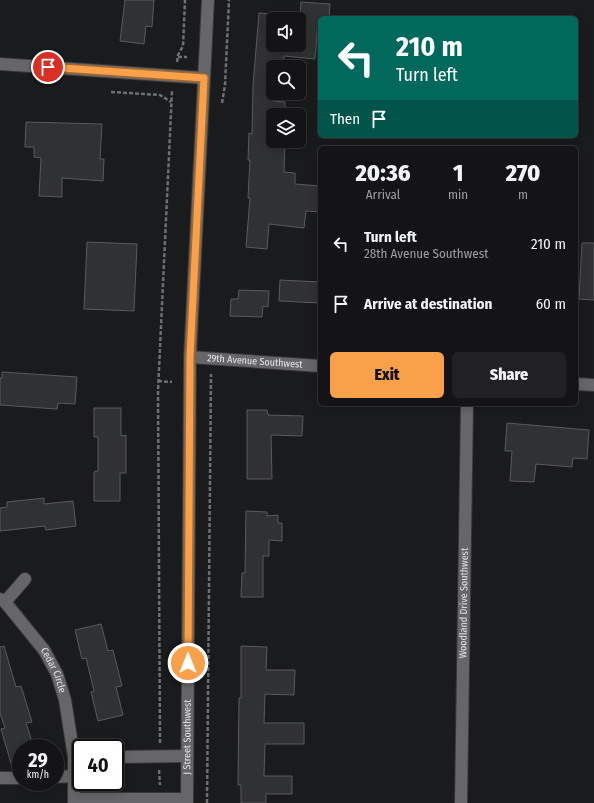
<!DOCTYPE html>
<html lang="en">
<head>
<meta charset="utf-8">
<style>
  :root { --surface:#141416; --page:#212123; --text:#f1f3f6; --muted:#9d9ea1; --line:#333335; --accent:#f8a14a }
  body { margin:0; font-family:"Fira Sans Condensed",sans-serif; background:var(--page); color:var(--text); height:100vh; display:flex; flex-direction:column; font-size:15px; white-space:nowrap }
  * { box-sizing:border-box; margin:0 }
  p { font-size:13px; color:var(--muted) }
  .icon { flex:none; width:22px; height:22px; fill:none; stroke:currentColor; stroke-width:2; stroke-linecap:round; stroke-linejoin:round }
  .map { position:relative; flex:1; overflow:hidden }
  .side { position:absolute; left:318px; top:146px; width:260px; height:260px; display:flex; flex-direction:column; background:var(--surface); border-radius:6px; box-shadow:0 2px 10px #0003,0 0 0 1px var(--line) }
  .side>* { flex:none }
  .top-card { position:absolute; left:318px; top:16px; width:260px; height:122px; border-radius:6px; box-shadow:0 2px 10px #0003,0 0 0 1px var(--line); background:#00695c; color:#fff; overflow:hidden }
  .controls { position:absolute; left:266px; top:12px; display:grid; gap:8px }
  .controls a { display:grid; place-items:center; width:40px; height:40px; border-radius:6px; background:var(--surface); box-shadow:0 2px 10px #0003,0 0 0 1px var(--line); font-size:20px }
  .speed { position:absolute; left:12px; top:739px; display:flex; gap:8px; font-size:20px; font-weight:700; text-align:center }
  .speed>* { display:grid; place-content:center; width:52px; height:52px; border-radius:50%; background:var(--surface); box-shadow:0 2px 10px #0003,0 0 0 1px var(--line); line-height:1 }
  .speed small { font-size:10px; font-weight:400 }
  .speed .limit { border:2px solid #111; border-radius:6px; background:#fff; color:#111 }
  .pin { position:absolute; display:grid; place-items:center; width:34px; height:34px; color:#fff; margin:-17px; border:2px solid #fff; border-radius:50%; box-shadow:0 1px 4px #0007 }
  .me { position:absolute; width:44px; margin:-22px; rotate:0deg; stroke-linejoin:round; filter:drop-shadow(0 0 3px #0008) }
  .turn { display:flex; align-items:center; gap:14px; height:84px; padding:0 12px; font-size:18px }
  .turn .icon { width:52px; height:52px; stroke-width:2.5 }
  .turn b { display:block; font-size:28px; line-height:34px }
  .then { display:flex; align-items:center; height:38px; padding:0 12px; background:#0003; gap:8px; font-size:15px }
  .eta { display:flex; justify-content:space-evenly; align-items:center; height:68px; text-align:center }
  .eta b { font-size:24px; font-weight:800; line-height:28px }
  .action { display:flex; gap:8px; margin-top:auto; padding:8px 12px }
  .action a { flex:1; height:46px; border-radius:6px; background:var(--accent); color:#111; font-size:16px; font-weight:800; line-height:46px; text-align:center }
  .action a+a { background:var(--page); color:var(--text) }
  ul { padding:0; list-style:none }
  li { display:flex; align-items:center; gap:12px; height:60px; padding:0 12px }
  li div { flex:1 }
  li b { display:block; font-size:15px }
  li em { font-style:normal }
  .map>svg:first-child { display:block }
  .building { fill:#303133; stroke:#5a5a5d; fill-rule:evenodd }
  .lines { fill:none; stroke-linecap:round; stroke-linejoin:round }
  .minor-casing { stroke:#373738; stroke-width:14 }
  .path { stroke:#6e6f70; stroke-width:2.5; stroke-dasharray:4 2; stroke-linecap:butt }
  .minor { stroke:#666669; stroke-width:12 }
  .route-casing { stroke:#a16930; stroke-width:10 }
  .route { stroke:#f8a14a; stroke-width:7 }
  .labels { text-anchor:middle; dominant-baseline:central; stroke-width:3.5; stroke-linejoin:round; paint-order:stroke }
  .street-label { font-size:10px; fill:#e4e5e6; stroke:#1a1b1d }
</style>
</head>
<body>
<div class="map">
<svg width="594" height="803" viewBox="0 0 594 803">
  <rect width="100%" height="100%" fill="#1a1b1d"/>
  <g class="building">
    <polygon points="125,0 154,0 152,27 146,26 144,44 120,41"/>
    <path d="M301,2L330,4L329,18H320V21H318L315,59L284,56L283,67H273V101L285,102V115H273V141H285L284,172L295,173V184L320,186V212L306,211L304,228L269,224L267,249L246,247L250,198H248L250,160H248L249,133L252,134L253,85L259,13L300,16ZM273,19H299V45H273Z"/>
    <polygon points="26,122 102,124 100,159 104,159 103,181 62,178 62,197 39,196 41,158 34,157 34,147 25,147"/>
    <polygon points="87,242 137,244 134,311 84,309"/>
    <polygon points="582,243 594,243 594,300 579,299"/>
    <polygon points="280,280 320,282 320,303 279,301"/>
    <polygon points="239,290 269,291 268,307 263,306 262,317 230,316 231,299 238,299"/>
    <polygon points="2,372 77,377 75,404 58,403 57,409 0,405 0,378 2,378"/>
    <polygon points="94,408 121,408 121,436 126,435 126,473 120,473 120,501 94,501 94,472 98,471 98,437 94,437"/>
    <polygon points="247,410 267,410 268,415 303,416 302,436 271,435 272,479 247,479"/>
    <polygon points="507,423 589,430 587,459 573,458 572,467 536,464 534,482 510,481 512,451 505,451"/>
    <polygon points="44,498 44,504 73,501 76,526 46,530 45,526 0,531 0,508 7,507 7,502"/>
    <polygon points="246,511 267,512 267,516 278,515 278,523 282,523 282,541 269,540 269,556 263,556 263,597 241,597 242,573 245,573"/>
    <polygon points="101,624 108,651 113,650 122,686 116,687 123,715 98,721 91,692 94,691 86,658 82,659 75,630"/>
    <polygon points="4,646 16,687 21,686 32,722 26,723 34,748 21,748 21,770 13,770 1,729 5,728 0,713 0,647"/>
    <polygon points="241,646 267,647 266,670 295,670 294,695 265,694 264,723 304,723 304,744 265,744 264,776 292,776 292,794 266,794 266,803 241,803 241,785 238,785 239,698 241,698"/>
  </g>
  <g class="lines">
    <g class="minor-casing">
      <g id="minor">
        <polyline points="0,64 204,78"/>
        <path id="s1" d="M190,357L320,366"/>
        <polyline points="576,384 594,385"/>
        <path id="s2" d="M0,599L5,602L44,650L57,674L65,700L74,757V803"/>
        <polyline points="5,602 25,579"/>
        <polyline points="115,757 187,756"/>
        <polyline points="55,777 75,776"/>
        <polyline points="0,778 21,778"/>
        <polyline points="75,799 187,799"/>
        <path id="s3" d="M187,803L190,357L208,0"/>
        <path id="s4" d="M461,803L467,404"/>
      </g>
    </g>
    <g class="path">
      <polyline points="178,57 187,57"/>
      <polyline points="177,62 178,55 183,46 185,0"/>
      <polyline points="111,92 160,95 171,102"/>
      <polyline points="222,103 225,85 229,0"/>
      <polyline points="158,381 172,382"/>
      <polyline points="160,743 158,391 172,91"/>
      <polyline points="159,770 160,785"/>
      <polyline points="207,803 211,374"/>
    </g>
    <use href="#minor" class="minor"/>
  </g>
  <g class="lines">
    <g class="route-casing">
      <polyline id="route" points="48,67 204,78 190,357 188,663"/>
    </g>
    <use href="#route" class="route"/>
  </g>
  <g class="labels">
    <g class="street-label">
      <text stroke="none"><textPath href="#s1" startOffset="65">29th Avenue Southwest</textPath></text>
      <text stroke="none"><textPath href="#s4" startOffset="200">Woodland Drive Southwest</textPath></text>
      <text stroke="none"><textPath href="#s2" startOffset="90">Cedar Circle</textPath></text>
      <text stroke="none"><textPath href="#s3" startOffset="66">J Street Southwest</textPath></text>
    </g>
  </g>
</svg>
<div class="controls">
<a><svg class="icon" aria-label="sound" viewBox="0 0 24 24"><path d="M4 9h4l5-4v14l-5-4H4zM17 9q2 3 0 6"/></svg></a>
<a><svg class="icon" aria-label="search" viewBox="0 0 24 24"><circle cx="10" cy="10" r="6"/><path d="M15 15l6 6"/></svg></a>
<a><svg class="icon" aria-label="layers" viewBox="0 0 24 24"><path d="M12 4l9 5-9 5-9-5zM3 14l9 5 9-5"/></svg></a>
</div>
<div class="speed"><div>29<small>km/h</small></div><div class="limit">40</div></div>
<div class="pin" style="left:48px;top:67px;background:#d93025"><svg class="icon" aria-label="arrive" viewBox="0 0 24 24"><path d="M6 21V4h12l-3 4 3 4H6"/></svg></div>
<svg class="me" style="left:188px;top:663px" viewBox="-20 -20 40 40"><circle r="17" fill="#f8a14a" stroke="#fff" stroke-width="3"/><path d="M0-11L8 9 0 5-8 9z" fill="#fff"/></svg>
<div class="top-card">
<div class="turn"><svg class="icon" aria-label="left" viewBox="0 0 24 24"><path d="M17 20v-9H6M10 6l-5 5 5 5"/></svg><div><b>210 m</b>Turn left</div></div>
<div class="then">Then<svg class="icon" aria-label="arrive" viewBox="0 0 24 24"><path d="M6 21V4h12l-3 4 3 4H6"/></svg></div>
</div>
<section class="side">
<div class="eta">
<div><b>20:36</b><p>Arrival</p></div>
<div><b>1</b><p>min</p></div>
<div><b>270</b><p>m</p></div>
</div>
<ul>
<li><svg class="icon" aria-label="left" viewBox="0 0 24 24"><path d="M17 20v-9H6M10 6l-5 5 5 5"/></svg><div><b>Turn left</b><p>28th Avenue Southwest</p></div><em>210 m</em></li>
<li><svg class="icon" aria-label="arrive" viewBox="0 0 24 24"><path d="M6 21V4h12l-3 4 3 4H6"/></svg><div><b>Arrive at destination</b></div><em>60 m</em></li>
</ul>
<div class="action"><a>Exit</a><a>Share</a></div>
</section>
</div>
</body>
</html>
